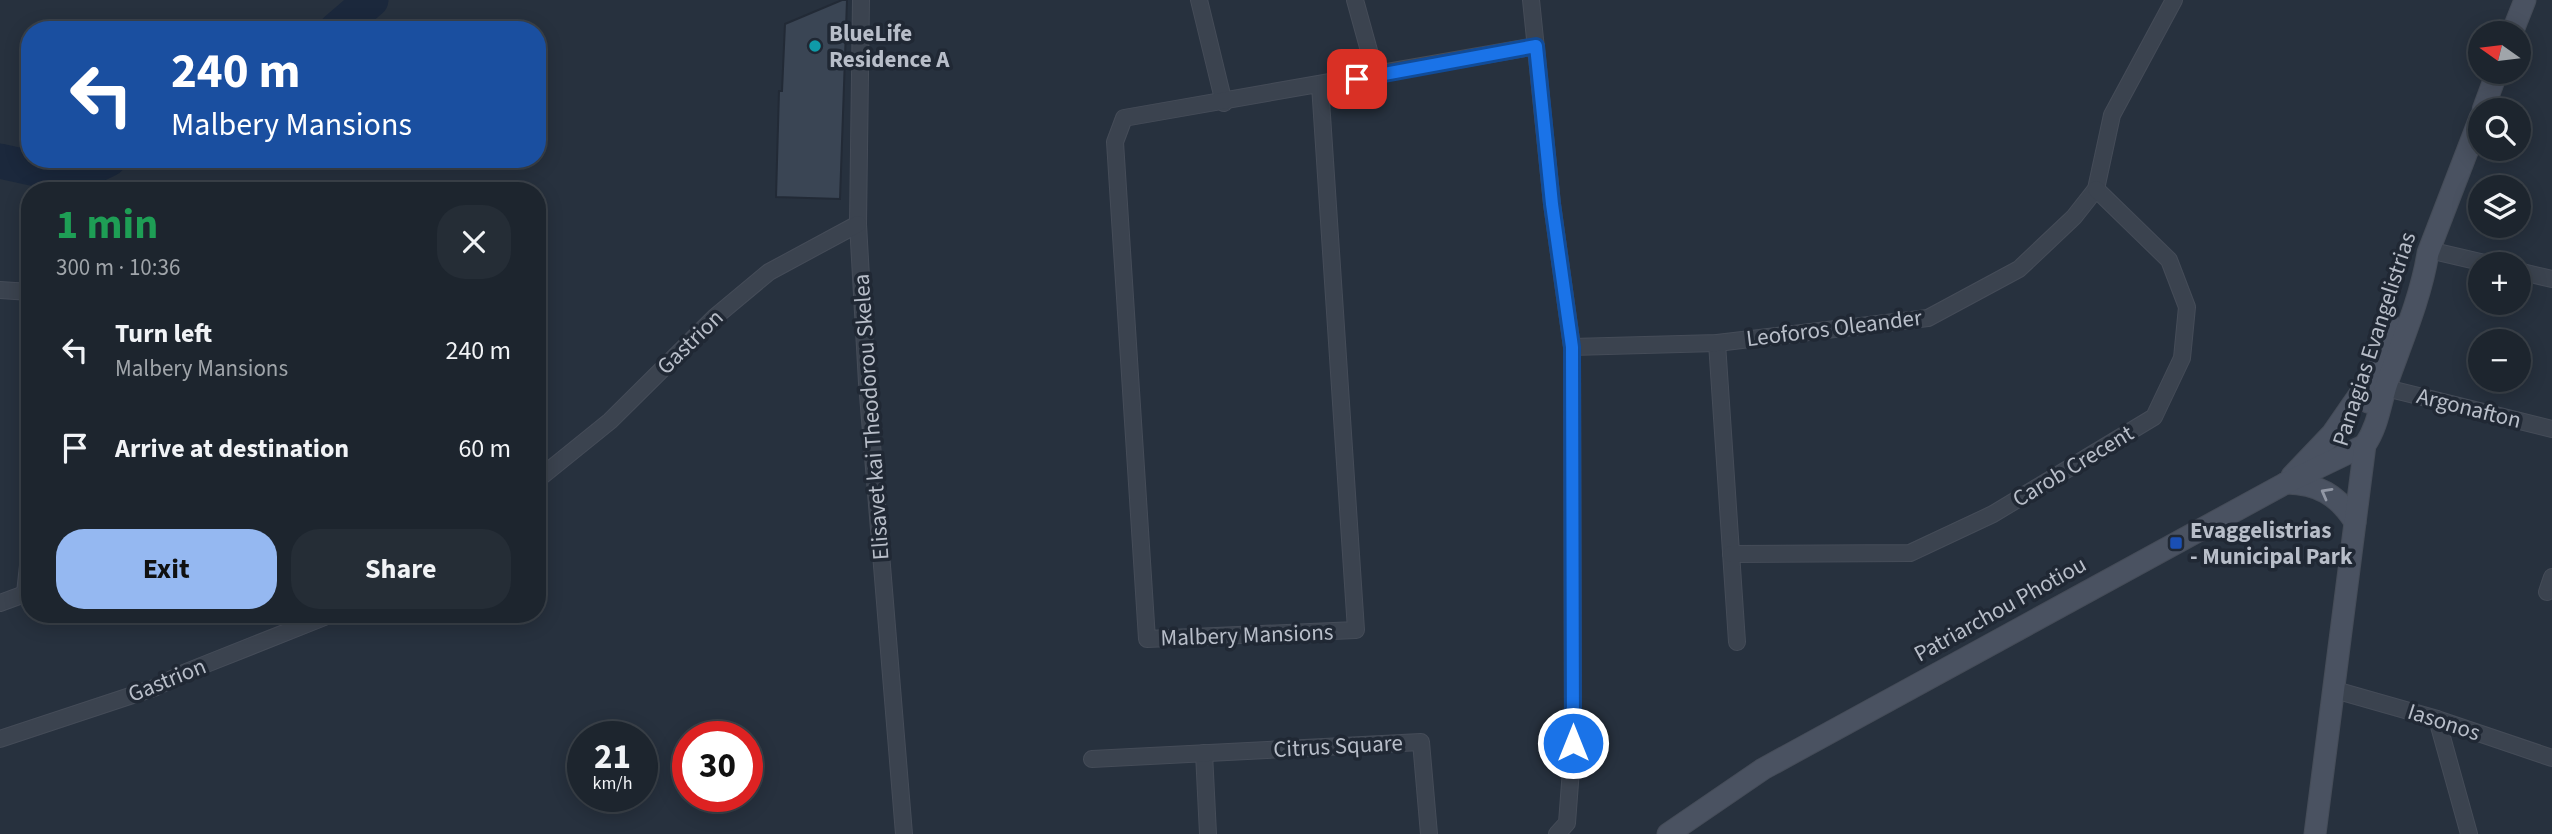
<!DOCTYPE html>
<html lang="en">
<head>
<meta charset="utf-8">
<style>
  :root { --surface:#1d252e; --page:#252d36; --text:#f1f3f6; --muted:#a0a5aa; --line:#3b424a; --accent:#95b8f1 }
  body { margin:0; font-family:"Source Sans 3",sans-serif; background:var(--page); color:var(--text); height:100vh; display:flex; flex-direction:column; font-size:26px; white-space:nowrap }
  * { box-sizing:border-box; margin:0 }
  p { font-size:23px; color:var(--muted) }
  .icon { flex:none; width:38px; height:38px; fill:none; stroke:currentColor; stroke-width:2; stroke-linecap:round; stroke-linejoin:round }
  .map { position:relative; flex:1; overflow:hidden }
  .panel { position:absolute; left:21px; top:182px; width:525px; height:441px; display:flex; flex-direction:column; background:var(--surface); border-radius:28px; box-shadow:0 4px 18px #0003,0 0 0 2px var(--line) }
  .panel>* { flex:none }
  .banner { position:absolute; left:21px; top:21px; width:525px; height:147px; border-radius:28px; box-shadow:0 4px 18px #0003,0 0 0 2px var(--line); background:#1a4fa0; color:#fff; overflow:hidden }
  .needle { width:46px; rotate:284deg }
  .controls { position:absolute; left:2468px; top:21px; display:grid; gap:14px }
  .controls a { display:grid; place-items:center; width:63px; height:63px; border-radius:50%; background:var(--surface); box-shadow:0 4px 18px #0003,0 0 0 2px var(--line); font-size:35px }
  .speed { position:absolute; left:567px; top:721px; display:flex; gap:14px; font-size:35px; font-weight:700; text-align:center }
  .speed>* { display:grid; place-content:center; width:91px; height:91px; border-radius:50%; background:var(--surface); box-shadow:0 4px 18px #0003,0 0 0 2px var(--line); line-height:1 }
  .speed small { font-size:18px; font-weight:400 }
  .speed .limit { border:10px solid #d22; background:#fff; color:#111 }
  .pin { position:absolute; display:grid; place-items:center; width:60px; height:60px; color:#fff; margin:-30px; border-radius:14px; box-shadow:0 4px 10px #0006 }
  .me { position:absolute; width:77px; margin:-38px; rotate:0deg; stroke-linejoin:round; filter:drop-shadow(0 0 5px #0008) }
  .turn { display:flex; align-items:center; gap:24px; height:147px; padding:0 35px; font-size:32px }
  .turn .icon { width:91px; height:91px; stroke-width:2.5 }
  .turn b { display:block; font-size:49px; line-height:60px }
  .round { display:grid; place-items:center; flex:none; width:74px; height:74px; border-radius:28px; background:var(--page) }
  .overview { display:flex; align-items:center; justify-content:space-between; height:119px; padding:0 35px }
  h1 { font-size:42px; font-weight:700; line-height:52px; color:#1e9e55 }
  .primary-button { display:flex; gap:14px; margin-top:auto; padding:14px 35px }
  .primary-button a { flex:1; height:80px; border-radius:28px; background:var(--accent); color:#111; font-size:28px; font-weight:700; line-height:80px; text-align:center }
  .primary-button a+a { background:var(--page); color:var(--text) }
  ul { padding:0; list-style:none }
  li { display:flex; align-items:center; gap:21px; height:98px; padding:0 35px }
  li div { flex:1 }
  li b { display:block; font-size:26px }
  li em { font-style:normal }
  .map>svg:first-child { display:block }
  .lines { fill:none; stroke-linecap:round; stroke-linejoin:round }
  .river { stroke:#1b283c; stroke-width:35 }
  .building { fill:#3a4554; stroke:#222a36; stroke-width:2 }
  .street-casing { stroke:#454c58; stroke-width:18 }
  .secondary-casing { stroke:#454c58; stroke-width:23 }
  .street { stroke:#3b434f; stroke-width:16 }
  .secondary { stroke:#4a5261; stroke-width:21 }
  .oneway { stroke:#9298a5 }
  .route-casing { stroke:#114b97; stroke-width:18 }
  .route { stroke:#1a73e8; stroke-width:12 }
  .culture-dot { fill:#0f9aa8; stroke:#202834; stroke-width:2.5 }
  .transit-dot { fill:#1a4fb4; stroke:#202834; stroke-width:2.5 }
  .labels { text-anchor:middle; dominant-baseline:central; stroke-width:7; stroke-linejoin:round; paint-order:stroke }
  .poi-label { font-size:23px; font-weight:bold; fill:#b8bec9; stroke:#202834; text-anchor:start }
  .street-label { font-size:23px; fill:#b8bec9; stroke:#202834 }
</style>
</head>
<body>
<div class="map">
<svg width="2552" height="834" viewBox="0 0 2552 834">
  <rect width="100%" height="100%" fill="#27313e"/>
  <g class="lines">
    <g class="river">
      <polyline points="336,30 371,0"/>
      <polyline points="0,161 72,177 109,159"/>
    </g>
  </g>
  <polygon class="building" points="842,0 847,0 840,199 776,197 779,91 782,91 785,24"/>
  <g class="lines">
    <g class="street-casing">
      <g id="street">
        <polyline points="861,0 858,224 867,383 904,834"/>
        <polyline points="1199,0 1224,103"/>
        <polyline points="1355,0 1376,76"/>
        <polyline points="1531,0 1552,204 1572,347 1573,743 1567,823 1557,834"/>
        <polyline points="1320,85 1356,630 1147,639 1115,142 1124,118 1536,46"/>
        <polyline points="2429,250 2489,264"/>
        <polyline points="2518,271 2552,279"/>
        <polyline points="0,290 30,292"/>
        <polyline points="1717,343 1737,642"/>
        <polyline points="1572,347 1717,343 1928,318 2019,269 2074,217 2096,189 2112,115 2174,0"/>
        <polyline points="2386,388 2552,429"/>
        <polyline points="537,480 610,421 715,317 769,272 858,224"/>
        <polyline points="1731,554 1910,553 1993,514 2154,417 2182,358 2187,307 2169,260 2096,189"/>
        <polyline points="2547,592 2552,577"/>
        <polyline points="25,593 30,547"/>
        <polyline points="0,603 30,592"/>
        <polyline points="2335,690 2437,719 2552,758"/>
        <polyline points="2437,719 2469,834"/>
        <polyline points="0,739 154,688 186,672 332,614"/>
        <polyline points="1204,753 1208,834"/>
        <polyline points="1092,759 1421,742 1429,834"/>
      </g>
    </g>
    <g class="secondary-casing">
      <g id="secondary">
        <polyline points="2512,33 2525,0"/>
        <polyline points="2483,110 2497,72"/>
        <polyline points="2368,402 2392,326"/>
        <polyline points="2292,476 2332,434 2368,382"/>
        <path d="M2286,483C2318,484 2337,494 2355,522"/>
        <polyline points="1668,834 1763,769 2286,483 2365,445"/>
        <path d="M2315,834L2365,445C2378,426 2380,404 2387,383C2402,341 2421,297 2428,253L2480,118"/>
      </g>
    </g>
    <use href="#street" class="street"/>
    <use href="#secondary" class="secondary"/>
  </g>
  <defs><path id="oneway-chevron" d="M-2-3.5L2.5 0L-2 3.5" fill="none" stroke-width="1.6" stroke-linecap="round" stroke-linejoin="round" transform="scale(1.75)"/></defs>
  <use class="oneway" href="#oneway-chevron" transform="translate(2326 493) rotate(-151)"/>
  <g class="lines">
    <g class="route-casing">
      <polyline id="route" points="1357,79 1536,46 1552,204 1572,347 1573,743"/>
    </g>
    <use href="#route" class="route"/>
  </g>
  <circle class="culture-dot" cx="815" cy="46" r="7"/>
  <rect class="transit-dot" x="2169" y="536" width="14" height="14" rx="3.5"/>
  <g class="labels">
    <g class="poi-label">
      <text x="829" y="33">BlueLife<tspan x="829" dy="26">Residence A</tspan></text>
      <text x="2190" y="530">Evaggelistrias<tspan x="2190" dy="26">- Municipal Park</tspan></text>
    </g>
    <g class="street-label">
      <text transform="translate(1834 328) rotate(-7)">Leoforos Oleander</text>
      <text transform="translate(2374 339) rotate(-72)">Panagias Evangelistrias</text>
      <text transform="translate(690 342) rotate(-44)">Gastrion</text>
      <text transform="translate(2469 408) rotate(14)">Argonafton</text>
      <text transform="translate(871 417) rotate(-94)">Elisavet kai Theodorou Skelea</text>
      <text transform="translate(2073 466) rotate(-31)">Carob Crecent</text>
      <text transform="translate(2000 609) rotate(-29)">Patriarchou Photiou</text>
      <text transform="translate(1247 635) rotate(-2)">Malbery Mansions</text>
      <text transform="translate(167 680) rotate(-22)">Gastrion</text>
      <text transform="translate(2444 722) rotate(18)">Iasonos</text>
      <text transform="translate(1338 746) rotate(-3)">Citrus Square</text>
    </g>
  </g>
</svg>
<div class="controls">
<a><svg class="needle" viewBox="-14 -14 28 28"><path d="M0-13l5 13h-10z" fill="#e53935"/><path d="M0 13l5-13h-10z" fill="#a0a5aa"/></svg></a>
<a><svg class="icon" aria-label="search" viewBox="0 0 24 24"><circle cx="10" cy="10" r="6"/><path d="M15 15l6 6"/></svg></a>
<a><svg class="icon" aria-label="layers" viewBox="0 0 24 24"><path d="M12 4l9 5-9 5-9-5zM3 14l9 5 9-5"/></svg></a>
<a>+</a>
<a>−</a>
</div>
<div class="speed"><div>21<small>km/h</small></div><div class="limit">30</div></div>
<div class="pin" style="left:1357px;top:79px;background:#d93025"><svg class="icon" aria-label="arrive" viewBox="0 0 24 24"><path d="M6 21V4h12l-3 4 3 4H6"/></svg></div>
<svg class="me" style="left:1573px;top:743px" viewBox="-20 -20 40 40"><circle r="17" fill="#1a73e8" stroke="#fff" stroke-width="3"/><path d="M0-11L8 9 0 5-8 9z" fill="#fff"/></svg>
<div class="banner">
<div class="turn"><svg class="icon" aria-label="left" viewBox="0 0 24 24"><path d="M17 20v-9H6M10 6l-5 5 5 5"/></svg><div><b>240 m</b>Malbery Mansions</div></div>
</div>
<section class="panel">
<div class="overview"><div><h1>1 min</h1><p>300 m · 10:36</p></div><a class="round"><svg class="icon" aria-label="close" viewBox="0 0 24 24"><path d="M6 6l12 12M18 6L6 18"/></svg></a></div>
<ul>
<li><svg class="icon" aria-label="left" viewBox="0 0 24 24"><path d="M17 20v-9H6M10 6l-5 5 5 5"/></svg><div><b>Turn left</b><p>Malbery Mansions</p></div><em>240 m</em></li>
<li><svg class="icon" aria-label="arrive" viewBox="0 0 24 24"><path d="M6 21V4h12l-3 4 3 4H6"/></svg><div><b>Arrive at destination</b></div><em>60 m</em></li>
</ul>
<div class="primary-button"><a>Exit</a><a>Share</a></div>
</section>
</div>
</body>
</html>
